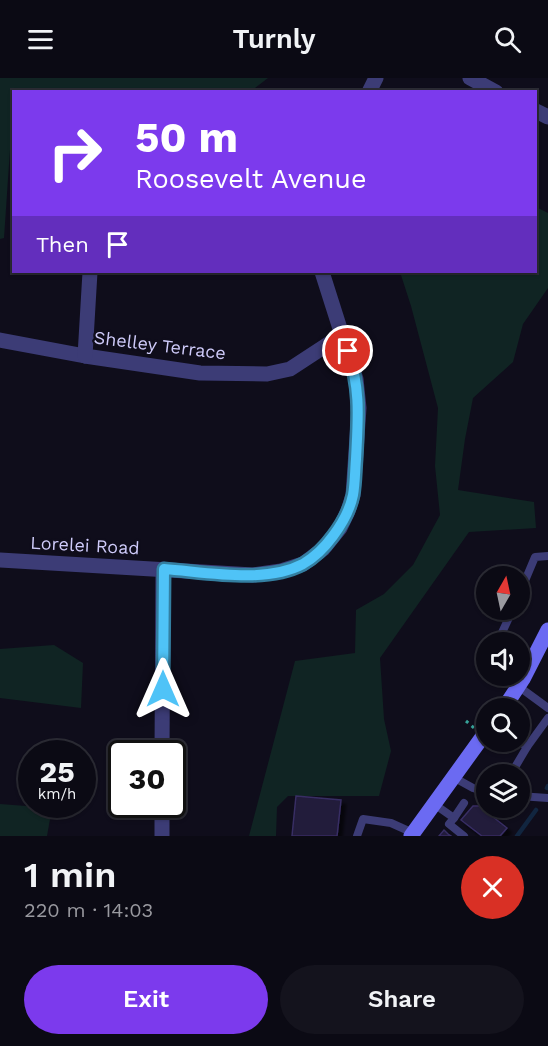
<!DOCTYPE html>
<html lang="en">
<head>
<meta charset="utf-8">
<style>
  :root { --surface:#0b0a14; --page:#14131d; --text:#f1f3f6; --muted:#9a9aa0; --line:#2b2b34; --accent:#7c3aed }
  body { margin:0; font-family:"Work Sans",sans-serif; background:var(--page); color:var(--text); height:100vh; display:flex; flex-direction:column; font-size:22px; white-space:nowrap }
  * { box-sizing:border-box; margin:0 }
  p { font-size:20px; color:var(--muted) }
  .icon { flex:none; width:33px; height:33px; fill:none; stroke:currentColor; stroke-width:2; stroke-linecap:round; stroke-linejoin:round }
  .map { position:relative; height:758px; overflow:hidden }
  .panel { display:flex; flex-direction:column; background:var(--surface); flex:1 }
  .panel>* { flex:none }
  .guide { position:absolute; left:12px; top:12px; width:525px; height:183px; border-radius:0px; box-shadow:0 2px 4px #0004,0 0 0 2px var(--line); background:#7c3aed; color:#fff; overflow:hidden }
  .needle { width:39px; rotate:9deg }
  .tools { position:absolute; left:476px; top:488px; display:grid; gap:12px }
  .tools a { display:grid; place-items:center; width:54px; height:54px; border-radius:50%; background:var(--surface); box-shadow:0 2px 4px #0004,0 0 0 2px var(--line); font-size:30px }
  .speed { position:absolute; left:18px; top:662px; display:flex; gap:12px; font-size:30px; font-weight:700; text-align:center }
  .speed>* { display:grid; place-content:center; width:78px; height:78px; border-radius:50%; background:var(--surface); box-shadow:0 2px 4px #0004,0 0 0 2px var(--line); line-height:1 }
  .speed small { font-size:15px; font-weight:400 }
  .speed .limit { border:3px solid #111; border-radius:9px; background:#fff; color:#111 }
  .pin { position:absolute; display:grid; place-items:center; width:51px; height:51px; color:#fff; margin:-26px; border:3px solid #fff; border-radius:50%; box-shadow:0 2px 6px #0007 }
  .me { position:absolute; width:66px; margin:-33px; rotate:0deg; stroke-linejoin:round; filter:drop-shadow(0 0 4px #0008) }
  .turn { display:flex; align-items:center; gap:21px; height:126px; padding:0 24px; font-size:27px }
  .turn .icon { width:78px; height:78px; stroke-width:2.5 }
  .turn b { display:block; font-size:42px; line-height:51px }
  .then { display:flex; align-items:center; height:57px; padding:0 24px; background:#0003; gap:12px; font-size:22px }
  .round { display:grid; place-items:center; flex:none; width:63px; height:63px; border-radius:32px; background:var(--page) }
  .overview { display:flex; align-items:center; justify-content:space-between; height:102px; padding:0 24px }
  h1 { font-size:36px; font-weight:600; line-height:45px }
  .action { display:flex; gap:12px; margin-top:auto; padding:12px 24px }
  .action a { flex:1; height:69px; border-radius:36px; background:var(--accent); color:#fff; font-size:24px; font-weight:600; line-height:69px; text-align:center }
  .action a+a { background:var(--page); color:var(--text) }
  header { display:flex; justify-content:space-between; align-items:center; height:78px; padding:0 24px; background:var(--surface); font-size:27px; font-weight:600 }
  .map>svg:first-child { display:block }
  .green { fill:#102423 }
  .lines { fill:none; stroke-linecap:round; stroke-linejoin:round }
  .stream { stroke:#11253f; stroke-width:4.5 }
  .building { fill:#201a3a; stroke:#382e64; stroke-width:1.5; filter:url(#shadow) }
  .path { stroke:#37a39a; stroke-width:3; stroke-dasharray:3 4.5; stroke-linecap:butt }
  .service { stroke:#3c3c76; stroke-width:8 }
  .minor { stroke:#3c3c76; stroke-width:15 }
  .secondary { stroke:#6b6af2; stroke-width:15 }
  .route-casing { stroke:#337fa1; stroke-width:15 }
  .route { stroke:#4fc3f7; stroke-width:10 }
  .labels { text-anchor:middle; dominant-baseline:central; stroke-width:4.5; stroke-linejoin:round; paint-order:stroke }
  .street-label { font-size:18px; fill:#cfcbfa; stroke:#0f0d1b }
</style>
</head>
<body>
<header><svg class="icon" aria-label="menu" viewBox="0 0 24 24"><path d="M4 6h16M4 12h16M4 18h16"/></svg>Turnly<svg class="icon" aria-label="search" viewBox="0 0 24 24"><circle cx="10" cy="10" r="6"/><path d="M15 15l6 6"/></svg></header>
<div class="map">
<svg width="548" height="758" viewBox="0 0 548 758">
  <defs>
    <filter id="shadow"><feDropShadow dx="4.5" dy="4.5" stdDeviation="1.5" flood-color="#0009"/></filter>
  </defs>
  <rect width="100%" height="100%" fill="#0f0d1b"/>
  <g class="green">
    <polygon points="0,0 268,0 251,13 14,14 13,54 11,57 4,160 0,161"/>
    <polygon points="536,129 548,135 548,210 523,246 513,284 473,320 465,361 458,412 534,424 536,450 469,454 380,580 384,641 391,673 379,718 288,718 277,729 276,758 249,758 295,583 355,575 356,532 384,516 413,487 440,437 435,388 438,330 411,228 400,194 536,194"/>
    <polygon points="54,567 83,585 81,630 0,620 0,571"/>
    <polygon points="0,726 52,730 47,758 0,758"/>
  </g>
  <g class="lines">
    <g class="stream">
      <polyline points="547,710 548,708"/>
      <polyline points="517,758 536,732"/>
    </g>
  </g>
  <g class="building">
    <polygon points="296,718 341,722 337,758 292,758"/>
    <polygon points="473,728 479,728 507,750 500,758 482,758 461,742"/>
    <polygon points="444,752 448,756 451,758 439,758"/>
  </g>
  <g class="lines">
    <polyline class="path" points="466,643 474,650"/>
    <g class="service">
      <polyline points="519,517 535,479 548,478"/>
      <polyline points="500,564 499,561 513,531"/>
      <polyline points="518,608 548,630"/>
      <polyline points="519,663 527,669 548,640"/>
      <polyline points="511,696 527,669"/>
      <polyline points="453,699 473,710 486,714"/>
      <polyline points="519,718 548,720"/>
      <polyline points="434,726 454,740 449,746 464,758"/>
      <polyline points="454,740 464,725"/>
      <polyline points="357,758 363,741 391,745 413,755"/>
    </g>
    <g class="minor">
      <polyline points="470,0 496,14"/>
      <polyline points="369,14 376,0"/>
      <polyline points="536,33 548,39"/>
      <polyline points="0,262 85,278 200,295 267,296 290,291 342,257"/>
      <polyline points="85,278 90,194"/>
      <polyline points="0,482 253,497 281,493 303,486 323,471 340,450 348,433 353,417 359,330 356,301 322,194"/>
      <polyline points="162,675 163,491"/>
      <polyline points="162,758 162,726"/>
    </g>
    <g class="secondary">
      <polyline points="504,630 523,601 548,552"/>
      <polyline points="411,758 486,654"/>
    </g>
  </g>
  <g class="lines">
    <g class="route-casing">
      <path id="route" d="M163,611L164,491C206,494 265,506 303,486C315,479 325,469 333,458C342,446 350,432 353,417C355,406 355,393 356,381C358,340 361,313 348,273"/>
    </g>
    <use href="#route" class="route"/>
  </g>
  <g class="labels">
    <g class="street-label">
      <text transform="translate(160 267) rotate(7)">Shelley Terrace</text>
      <text transform="translate(85 467) rotate(3)">Lorelei Road</text>
    </g>
  </g>
</svg>
<div class="tools">
<a><svg class="needle" viewBox="-14 -14 28 28"><path d="M0-13l5 13h-10z" fill="#e53935"/><path d="M0 13l5-13h-10z" fill="#9a9aa0"/></svg></a>
<a><svg class="icon" aria-label="sound" viewBox="0 0 24 24"><path d="M4 9h4l5-4v14l-5-4H4zM17 9q2 3 0 6"/></svg></a>
<a><svg class="icon" aria-label="search" viewBox="0 0 24 24"><circle cx="10" cy="10" r="6"/><path d="M15 15l6 6"/></svg></a>
<a><svg class="icon" aria-label="layers" viewBox="0 0 24 24"><path d="M12 4l9 5-9 5-9-5zM3 14l9 5 9-5"/></svg></a>
</div>
<div class="speed"><div>25<small>km/h</small></div><div class="limit">30</div></div>
<div class="pin" style="left:348px;top:273px;background:#d93025"><svg class="icon" aria-label="arrive" viewBox="0 0 24 24"><path d="M6 21V4h12l-3 4 3 4H6"/></svg></div>
<svg class="me" style="left:163px;top:611px" viewBox="-20 -20 40 40"><path d="M0-17L14 15 0 8-14 15z" fill="#4fc3f7" stroke="#fff" stroke-width="4"/></svg>
<div class="guide">
<div class="turn"><svg class="icon" aria-label="right" viewBox="0 0 24 24"><path d="M7 20v-9h11M14 6l5 5-5 5"/></svg><div><b>50 m</b>Roosevelt Avenue</div></div>
<div class="then">Then<svg class="icon" aria-label="arrive" viewBox="0 0 24 24"><path d="M6 21V4h12l-3 4 3 4H6"/></svg></div>
</div>
</div>
<section class="panel">
<div class="overview"><div><h1>1 min</h1><p>220 m · 14:03</p></div><a class="round" style="background:#d93025;color:#fff"><svg class="icon" aria-label="close" viewBox="0 0 24 24"><path d="M6 6l12 12M18 6L6 18"/></svg></a></div>
<div class="action"><a>Exit</a><a>Share</a></div>
</section>
</body>
</html>
